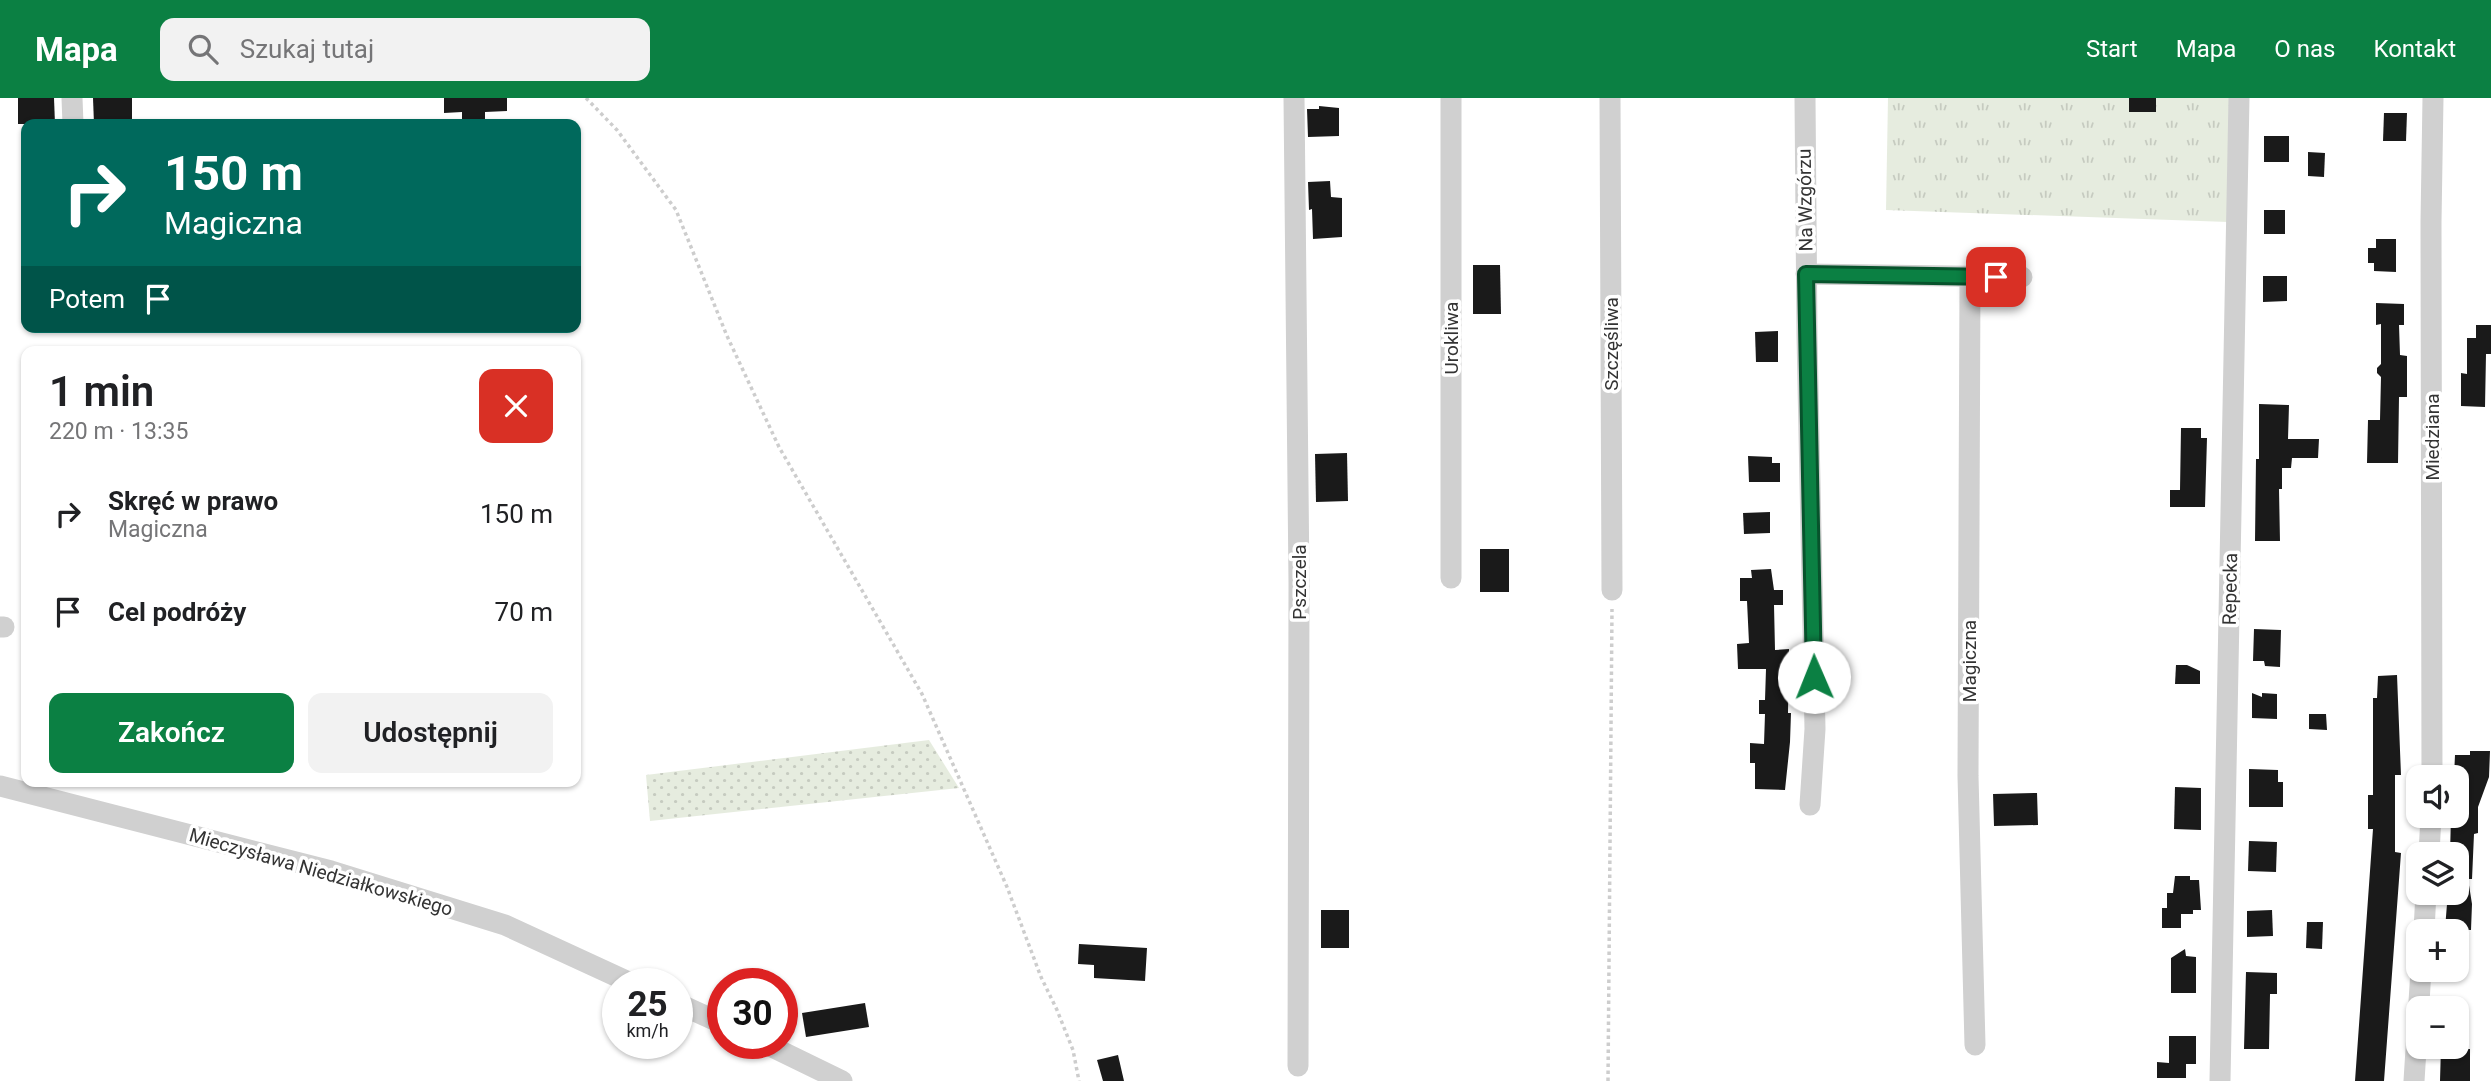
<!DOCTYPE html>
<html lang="pl">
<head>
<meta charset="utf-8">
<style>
  :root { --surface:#fff; --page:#f2f2f2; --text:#202124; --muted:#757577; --accent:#0b8043 }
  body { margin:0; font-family:Roboto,sans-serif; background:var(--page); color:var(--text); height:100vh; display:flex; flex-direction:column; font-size:26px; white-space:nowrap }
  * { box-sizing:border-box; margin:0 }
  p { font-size:23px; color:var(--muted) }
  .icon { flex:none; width:38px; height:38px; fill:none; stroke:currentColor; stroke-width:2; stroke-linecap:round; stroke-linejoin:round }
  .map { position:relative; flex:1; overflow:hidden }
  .panel { position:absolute; left:21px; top:248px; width:560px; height:441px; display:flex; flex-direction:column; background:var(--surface); border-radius:14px; box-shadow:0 2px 5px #0004 }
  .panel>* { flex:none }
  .banner { position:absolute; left:21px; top:21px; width:560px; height:214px; border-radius:14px; box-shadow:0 2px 5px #0004; background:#00695c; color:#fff; overflow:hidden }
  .tools { position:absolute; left:2406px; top:667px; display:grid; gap:14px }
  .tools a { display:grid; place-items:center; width:63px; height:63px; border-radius:14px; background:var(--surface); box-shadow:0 2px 5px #0004; font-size:35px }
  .speed { position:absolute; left:602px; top:870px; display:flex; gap:14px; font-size:35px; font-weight:700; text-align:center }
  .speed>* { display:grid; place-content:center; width:91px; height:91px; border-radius:50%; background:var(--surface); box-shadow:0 2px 5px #0004; line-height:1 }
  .speed small { font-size:18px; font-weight:400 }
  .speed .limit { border:10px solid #d22; background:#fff; color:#111 }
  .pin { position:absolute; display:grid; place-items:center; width:60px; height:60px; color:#fff; margin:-30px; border-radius:14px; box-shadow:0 4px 10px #0006 }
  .me { position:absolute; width:77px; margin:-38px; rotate:359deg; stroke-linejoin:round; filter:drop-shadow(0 0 5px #0008) }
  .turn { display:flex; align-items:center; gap:24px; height:147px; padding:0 28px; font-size:32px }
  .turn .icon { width:91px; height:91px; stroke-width:2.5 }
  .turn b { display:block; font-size:49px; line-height:60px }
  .then { display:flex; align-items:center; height:66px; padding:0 28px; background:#0003; gap:14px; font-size:26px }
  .round { display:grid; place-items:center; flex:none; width:74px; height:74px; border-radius:14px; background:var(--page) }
  .overview { display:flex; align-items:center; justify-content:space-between; height:119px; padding:0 28px }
  h1 { font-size:42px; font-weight:600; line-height:52px }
  .cta { display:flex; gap:14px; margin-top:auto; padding:14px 28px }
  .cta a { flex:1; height:80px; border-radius:14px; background:var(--accent); color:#fff; font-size:28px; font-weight:600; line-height:80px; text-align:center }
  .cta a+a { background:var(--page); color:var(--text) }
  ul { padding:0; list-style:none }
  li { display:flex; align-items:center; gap:21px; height:98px; padding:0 28px }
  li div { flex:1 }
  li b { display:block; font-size:26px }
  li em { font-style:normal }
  header { display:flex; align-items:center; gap:42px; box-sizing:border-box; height:98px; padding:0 35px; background:var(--accent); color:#fff }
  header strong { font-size:33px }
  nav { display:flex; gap:38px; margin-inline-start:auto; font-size:24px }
  .search { width:490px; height:63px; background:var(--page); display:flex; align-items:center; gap:18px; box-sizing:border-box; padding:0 24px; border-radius:14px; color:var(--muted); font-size:26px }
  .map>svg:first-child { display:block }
  .grass { fill:url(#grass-dots) }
  .park { fill:url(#park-tufts) }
  .building { fill:#1a1a1a }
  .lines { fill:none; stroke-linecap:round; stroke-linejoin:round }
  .path { stroke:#cdcdcd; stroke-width:3.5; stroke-dasharray:3.5 3.5; stroke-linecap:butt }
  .minor { stroke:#d0d0d0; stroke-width:21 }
  .route-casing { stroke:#07532c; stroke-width:18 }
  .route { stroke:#0b8043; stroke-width:12 }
  .labels { text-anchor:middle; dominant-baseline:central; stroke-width:7; stroke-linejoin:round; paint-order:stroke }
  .street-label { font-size:19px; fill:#333; stroke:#fff }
</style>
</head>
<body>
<header>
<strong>Mapa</strong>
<div class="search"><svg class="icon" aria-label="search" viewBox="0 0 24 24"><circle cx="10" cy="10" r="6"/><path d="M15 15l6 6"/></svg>Szukaj tutaj</div>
<nav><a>Start</a><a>Mapa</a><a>O nas</a><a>Kontakt</a></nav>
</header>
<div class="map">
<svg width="2491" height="983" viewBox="0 0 2491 983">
  <defs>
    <pattern id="grass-dots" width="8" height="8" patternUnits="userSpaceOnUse" patternTransform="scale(1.75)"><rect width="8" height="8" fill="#e6ecdf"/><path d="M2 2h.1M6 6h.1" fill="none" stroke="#c6cbc0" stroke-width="1.8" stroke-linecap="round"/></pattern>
    <pattern id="park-tufts" width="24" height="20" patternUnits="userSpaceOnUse" patternTransform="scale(1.75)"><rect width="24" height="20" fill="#e6ecdf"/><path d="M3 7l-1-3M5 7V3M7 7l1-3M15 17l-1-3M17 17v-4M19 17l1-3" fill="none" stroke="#c6cbc0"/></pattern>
  </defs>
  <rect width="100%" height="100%" fill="#fff"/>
  <polygon class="grass" points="929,642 959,690 650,723 646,677"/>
  <polygon class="park" points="1888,0 2231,0 2228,124 1886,112"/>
  <g class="building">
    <polygon points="18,0 54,0 55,26 18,26"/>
    <polygon points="93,0 132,0 132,26 94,26"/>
    <polygon points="444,0 507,0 507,13 485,14 485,21 462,22 462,14 444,15"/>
    <rect x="2129" y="0" width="27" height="14"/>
    <polygon points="1319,8 1339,10 1339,38 1308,39 1307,11 1319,11"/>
    <polygon points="2384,15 2407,15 2406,43 2383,43"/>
    <rect x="2264" y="38" width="25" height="26"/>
    <polygon points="2308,54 2325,55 2324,79 2308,78"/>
    <polygon points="1330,83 1331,99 1342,100 1342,139 1313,141 1312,111 1309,112 1308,84"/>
    <rect x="2264" y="112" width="21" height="24"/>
    <polygon points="2376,141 2396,141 2396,174 2374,173 2374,165 2368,165 2368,150 2376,150"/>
    <polygon points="1473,167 1500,167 1501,216 1473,216"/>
    <polygon points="2263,178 2287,178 2287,203 2263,204"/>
    <polygon points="2376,205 2404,206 2404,227 2399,227 2400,257 2407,258 2407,299 2399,299 2398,365 2367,365 2368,322 2380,322 2381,279 2377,275 2377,270 2381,266 2381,226 2376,227"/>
    <polygon points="2476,227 2491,227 2491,256 2486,256 2485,309 2461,308 2461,275 2467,276 2467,240 2476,240"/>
    <polygon points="1778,233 1778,264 1756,264 1755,234"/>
    <polygon points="2259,306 2289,307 2288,341 2319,341 2318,360 2292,360 2291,370 2282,370 2282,391 2279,391 2280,443 2255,443 2256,361 2259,361"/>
    <polygon points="2181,330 2201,330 2201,340 2207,340 2205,409 2170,409 2170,392 2180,392"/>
    <polygon points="1347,355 1348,403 1316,404 1315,356"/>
    <polygon points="1748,358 1772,359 1772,365 1780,365 1780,384 1749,384"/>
    <polygon points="1770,414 1770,435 1744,436 1743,415"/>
    <rect x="1480" y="451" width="29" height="43"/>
    <polygon points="1771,471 1774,492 1783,492 1783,507 1774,507 1775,552 1789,551 1788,615 1791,615 1790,644 1785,692 1755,691 1755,665 1750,665 1750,645 1764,646 1765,616 1759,616 1759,602 1765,602 1766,571 1738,571 1737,546 1749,545 1747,503 1740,503 1740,480 1752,480 1751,472"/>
    <polygon points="2254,531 2281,532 2280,569 2265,568 2264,563 2253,563"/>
    <polygon points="2176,567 2187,567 2200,573 2200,586 2175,586"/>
    <polygon points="2397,577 2401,677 2395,677 2395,754 2401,755 2384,983 2355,983 2373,731 2368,731 2368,697 2373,697 2373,600 2377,600 2378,578"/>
    <polygon points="2252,595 2262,599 2262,595 2277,596 2277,621 2252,620"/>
    <polygon points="2309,616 2326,616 2327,632 2309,631"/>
    <polygon points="2470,653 2490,653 2489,679 2478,709 2478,735 2474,736 2472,781 2468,781 2472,806 2471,832 2445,831 2447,806 2457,805 2457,756 2450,756 2451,718 2457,718 2457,679 2454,679 2455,657 2470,657"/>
    <polygon points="2249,671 2278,672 2278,684 2283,684 2283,709 2249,709"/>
    <polygon points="2175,689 2201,690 2201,732 2174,731"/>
    <polygon points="2037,695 2038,727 1994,728 1993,696"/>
    <polygon points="2249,743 2277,744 2276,774 2248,773"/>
    <polygon points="2175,778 2190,778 2190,782 2199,782 2201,812 2193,812 2193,816 2181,816 2181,830 2162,830 2162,810 2167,810 2167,795 2173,795"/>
    <rect x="1321" y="812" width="28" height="38"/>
    <polygon points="2272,812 2273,838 2247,839 2247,813"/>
    <polygon points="2307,824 2323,824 2322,851 2306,850"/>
    <polygon points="1079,846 1147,850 1145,883 1094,880 1094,867 1078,866"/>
    <polygon points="2185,851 2186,858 2196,859 2196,895 2171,895 2171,860"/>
    <polygon points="2246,874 2277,875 2277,896 2270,896 2269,951 2244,951"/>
    <polygon points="865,905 869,929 806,939 802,915"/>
    <polygon points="2169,938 2196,938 2196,966 2186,966 2186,980 2157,980 2157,964 2169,965"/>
    <polygon points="2441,948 2463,948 2463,951 2470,951 2470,983 2440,983"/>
    <polygon points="1118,957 1124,983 1103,983 1097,962"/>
  </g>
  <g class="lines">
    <g class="path">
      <polyline points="586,0 617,32 676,112 727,238 779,349 922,596 1007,789 1041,879 1057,912 1073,952 1079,983"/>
      <polyline points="1608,983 1612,511"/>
    </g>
    <g class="minor">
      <polyline points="72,0 73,26"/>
      <polyline points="1294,0 1299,485 1298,968"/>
      <polyline points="1610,0 1612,492"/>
      <polyline points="1805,0 1807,238 1815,631 1810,707"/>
      <polyline points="1806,176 2022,179"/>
      <polyline points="1970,178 1968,678 1975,947"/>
      <polyline points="1451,480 1451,0"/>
      <polyline points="0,529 4,529"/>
      <polyline points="2432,679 2431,124 2433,0"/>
      <polyline points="0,688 331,773 505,827 633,886"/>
      <polyline points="2429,756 2431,718"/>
      <polyline points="2424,833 2426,794"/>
      <polyline points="677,905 723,926"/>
      <polyline points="764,945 842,983"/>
      <polyline points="2220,983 2239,0"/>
      <polyline points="2414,983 2421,872"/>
    </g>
  </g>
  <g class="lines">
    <g class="route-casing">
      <polyline id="route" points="1814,579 1806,176 1996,179"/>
    </g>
    <use href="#route" class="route"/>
  </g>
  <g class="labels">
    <g class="street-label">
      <text transform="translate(1805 102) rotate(-91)">Na Wzgórzu</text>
      <text transform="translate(1451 240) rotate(-90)">Urokliwa</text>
      <text transform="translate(1611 246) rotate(-90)">Szczęśliwa</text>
      <text transform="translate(2432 339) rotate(-90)">Miedziana</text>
      <text transform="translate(1299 484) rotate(-90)">Pszczela</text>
      <text transform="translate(2230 491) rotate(-89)">Repecka</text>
      <text transform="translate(1969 563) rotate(-90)">Magiczna</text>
      <text transform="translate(321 774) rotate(16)">Mieczysława Niedziałkowskiego</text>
    </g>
  </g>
</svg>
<div class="tools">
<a><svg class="icon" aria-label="sound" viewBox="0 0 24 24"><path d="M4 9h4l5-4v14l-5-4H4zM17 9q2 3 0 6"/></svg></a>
<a><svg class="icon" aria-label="layers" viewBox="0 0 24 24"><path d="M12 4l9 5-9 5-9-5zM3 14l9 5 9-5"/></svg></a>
<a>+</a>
<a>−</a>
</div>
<div class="speed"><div>25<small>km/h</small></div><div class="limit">30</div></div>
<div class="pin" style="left:1996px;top:179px;background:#d93025"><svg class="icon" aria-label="arrive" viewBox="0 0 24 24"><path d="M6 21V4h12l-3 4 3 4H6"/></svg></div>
<svg class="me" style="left:1814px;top:579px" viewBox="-20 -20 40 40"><circle r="19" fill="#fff"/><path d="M0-13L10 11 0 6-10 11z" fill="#0b8043"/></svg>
<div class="banner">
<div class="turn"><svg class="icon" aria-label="right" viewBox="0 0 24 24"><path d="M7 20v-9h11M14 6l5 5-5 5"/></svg><div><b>150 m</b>Magiczna</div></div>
<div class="then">Potem<svg class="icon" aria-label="arrive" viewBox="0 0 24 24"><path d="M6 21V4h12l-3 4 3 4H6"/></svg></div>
</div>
<section class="panel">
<div class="overview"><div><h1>1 min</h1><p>220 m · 13:35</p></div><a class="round" style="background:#d93025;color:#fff"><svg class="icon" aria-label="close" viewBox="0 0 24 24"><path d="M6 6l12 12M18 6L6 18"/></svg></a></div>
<ul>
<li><svg class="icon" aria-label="right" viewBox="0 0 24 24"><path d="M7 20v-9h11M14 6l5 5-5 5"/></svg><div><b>Skręć w prawo</b><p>Magiczna</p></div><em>150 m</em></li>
<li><svg class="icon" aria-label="arrive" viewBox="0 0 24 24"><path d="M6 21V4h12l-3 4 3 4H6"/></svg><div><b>Cel podróży</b></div><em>70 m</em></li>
</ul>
<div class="cta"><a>Zakończ</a><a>Udostępnij</a></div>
</section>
</div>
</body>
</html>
